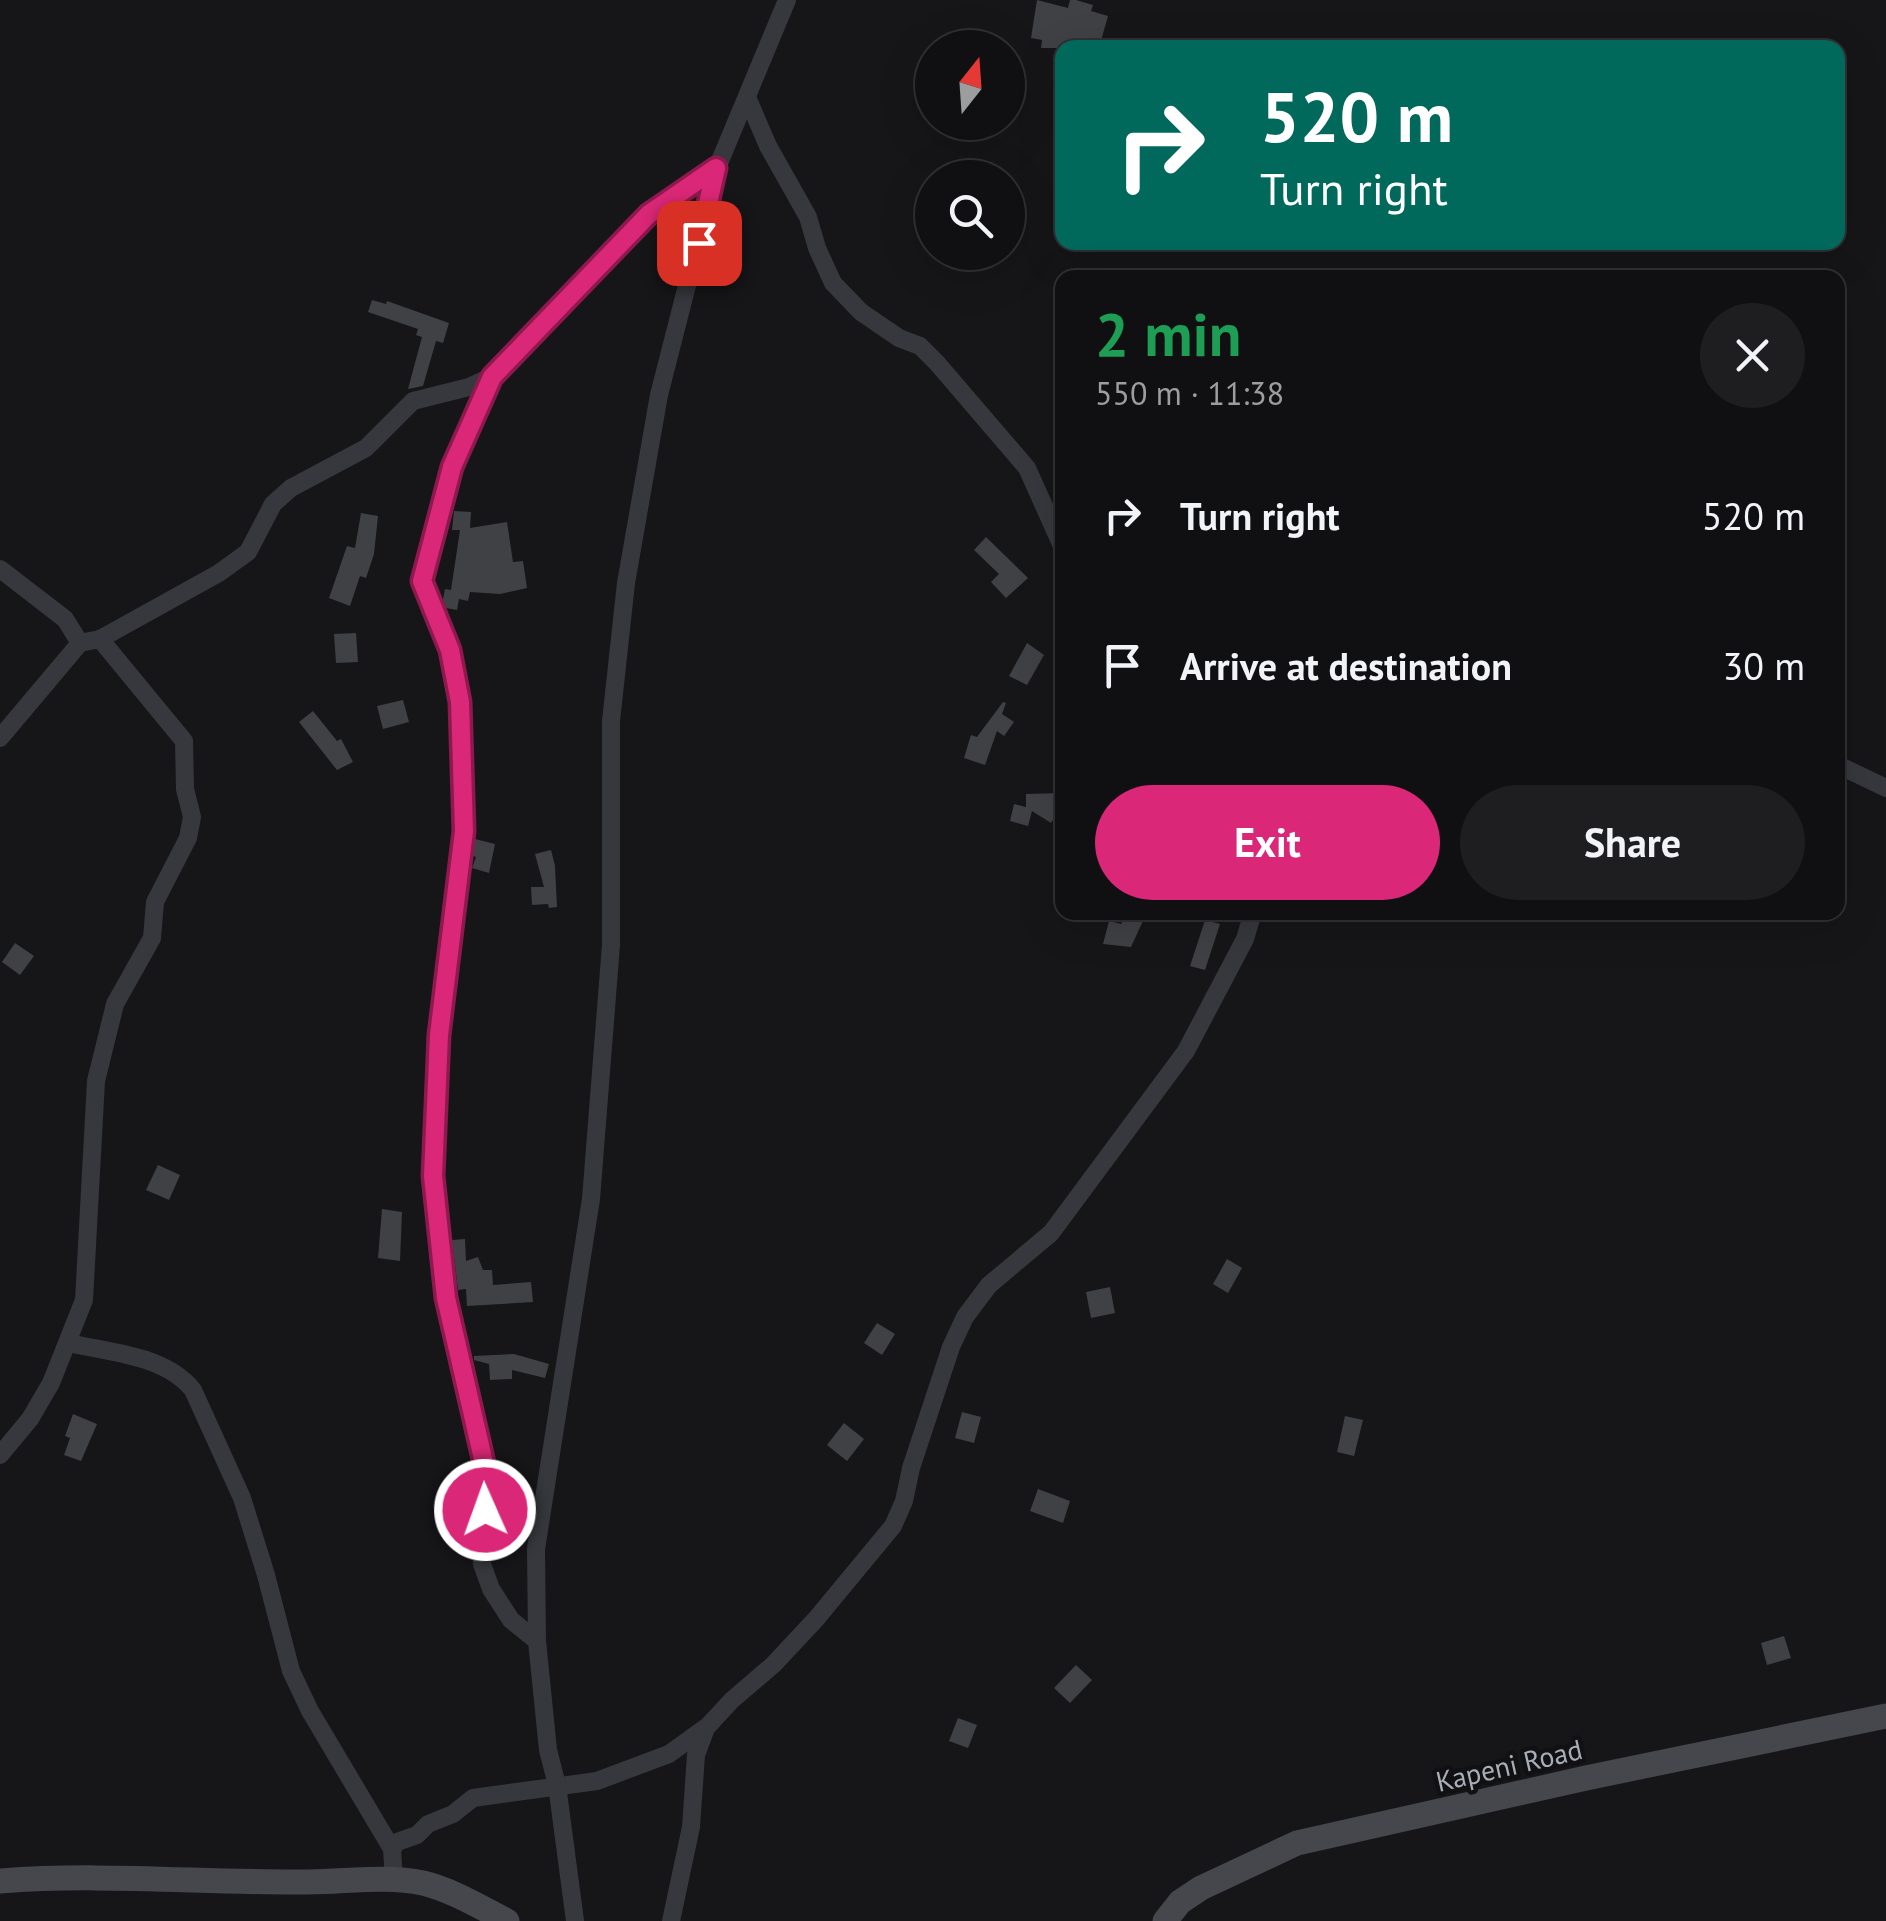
<!DOCTYPE html>
<html lang="en">
<head>
<meta charset="utf-8">
<style>
  :root { --surface:#101012; --page:#1e1e20; --text:#f1f3f6; --muted:#9c9d9f; --line:#303032; --accent:#db2777 }
  body { margin:0; font-family:"PT Sans",sans-serif; background:var(--page); color:var(--text); height:100vh; display:flex; flex-direction:column; font-size:38px; white-space:nowrap }
  * { box-sizing:border-box; margin:0 }
  p { font-size:32px; color:var(--muted) }
  .icon { flex:none; width:55px; height:55px; fill:none; stroke:currentColor; stroke-width:2; stroke-linecap:round; stroke-linejoin:round }
  .map { position:relative; flex:1; overflow:hidden }
  .panel { position:absolute; left:1055px; top:270px; width:790px; height:650px; display:flex; flex-direction:column; background:var(--surface); border-radius:20px; box-shadow:0 10px 40px #0002,0 0 0 2px var(--line) }
  .panel>* { flex:none }
  .banner { position:absolute; left:1055px; top:40px; width:790px; height:210px; border-radius:20px; box-shadow:0 10px 40px #0002,0 0 0 2px var(--line); background:#00695c; color:#fff; overflow:hidden }
  .needle { width:65px; rotate:17deg }
  .buttons { position:absolute; left:915px; top:30px; display:grid; gap:20px }
  .buttons a { display:grid; place-items:center; width:110px; height:110px; border-radius:50%; background:var(--surface); box-shadow:0 10px 40px #0002,0 0 0 2px var(--line); font-size:50px }
  .pin { position:absolute; display:grid; place-items:center; width:85px; height:85px; color:#fff; margin:-42px; border-radius:20px; box-shadow:0 5px 15px #0006 }
  .me { position:absolute; width:110px; margin:-55px; rotate:358deg; stroke-linejoin:round; filter:drop-shadow(0 0 8px #0008) }
  .turn { display:flex; align-items:center; gap:35px; height:210px; padding:0 40px; font-size:45px }
  .turn .icon { width:130px; height:130px; stroke-width:2.5 }
  .turn b { display:block; font-size:70px; line-height:85px }
  .round { display:grid; place-items:center; flex:none; width:105px; height:105px; border-radius:52px; background:var(--page) }
  .overview { display:flex; align-items:center; justify-content:space-between; height:170px; padding:0 40px }
  h1 { font-size:60px; font-weight:700; line-height:75px; color:#1e9e55 }
  .button { display:flex; gap:20px; margin-top:auto; padding:20px 40px }
  .button a { flex:1; height:115px; border-radius:60px; background:var(--accent); color:#fff; font-size:40px; font-weight:700; line-height:115px; text-align:center }
  .button a+a { background:var(--page); color:var(--text) }
  ul { padding:0; list-style:none }
  li { display:flex; align-items:center; gap:30px; height:150px; padding:0 40px }
  li div { flex:1 }
  li b { display:block; font-size:38px }
  li em { font-style:normal }
  .map>svg:first-child { display:block }
  .building { fill:#404145 }
  .lines { fill:none; stroke-linecap:round; stroke-linejoin:round }
  .street { stroke:#37383d; stroke-width:18 }
  .secondary { stroke:#45474d; stroke-width:25 }
  .route-casing { stroke:#8e194d; stroke-width:25 }
  .route { stroke:#db2777; stroke-width:18 }
  .labels { text-anchor:middle; dominant-baseline:central; stroke-width:9; stroke-linejoin:round; paint-order:stroke }
  .street-label { font-size:28px; fill:#a8adb8; stroke:#111113 }
</style>
</head>
<body>
<div class="map">
<svg width="1886" height="1921" viewBox="0 0 1886 1921">
  <rect width="100%" height="100%" fill="#161618"/>
  <g class="building">
    <polygon points="1037,0 1068,8 1070,0 1076,0 1093,5 1091,11 1108,16 1099,48 1041,48 1042,40 1031,38"/>
    <polygon points="372,300 386,304 387,301 449,323 443,343 436,341 423,386 408,389 422,337 416,335 418,329 368,312"/>
    <polygon points="454,511 471,512 470,528 507,522 513,562 523,561 527,588 500,594 470,592 468,601 459,599 457,610 446,608 443,600 445,589 451,590 460,530 452,530"/>
    <polygon points="361,513 378,516 374,554 366,578 360,576 350,606 329,598 347,546 355,548"/>
    <polygon points="986,537 1028,578 1006,598 991,582 999,574 974,550"/>
    <polygon points="356,633 358,662 336,663 334,634"/>
    <polygon points="1027,643 1044,655 1027,685 1009,676"/>
    <polygon points="403,700 409,722 383,729 377,706"/>
    <polygon points="1003,702 1006,703 1002,714 1014,722 1004,736 997,731 985,765 964,758 971,735 977,737"/>
    <polygon points="313,711 337,741 341,739 353,762 337,770 299,722"/>
    <polygon points="1062,793 1062,804 1051,823 1032,811 1028,826 1010,821 1014,804 1026,807 1026,794"/>
    <polygon points="475,839 495,844 489,873 472,868 476,857 473,856"/>
    <polygon points="551,850 555,866 557,907 549,908 548,904 532,905 531,887 544,887 535,854"/>
    <polygon points="1127,912 1147,912 1131,947 1103,944 1109,921 1121,924"/>
    <polygon points="1205,920 1220,924 1205,970 1190,966"/>
    <polygon points="15,943 34,956 20,975 2,962"/>
    <polygon points="158,1165 180,1175 169,1200 146,1190"/>
    <polygon points="382,1209 402,1212 400,1261 378,1258"/>
    <polygon points="465,1239 466,1261 478,1257 483,1270 492,1270 493,1285 531,1282 533,1302 467,1306 466,1289 458,1290 452,1240"/>
    <polygon points="1227,1259 1242,1268 1228,1293 1213,1284"/>
    <polygon points="1110,1287 1115,1313 1091,1318 1086,1292"/>
    <polygon points="877,1323 895,1334 882,1355 864,1343"/>
    <polygon points="514,1354 549,1364 545,1378 512,1370 512,1379 490,1380 489,1364 474,1360 474,1356"/>
    <polygon points="962,1412 981,1417 974,1443 955,1438"/>
    <polygon points="73,1414 97,1424 81,1461 64,1455 70,1438 65,1436"/>
    <polygon points="1345,1416 1363,1420 1354,1456 1337,1452"/>
    <polygon points="844,1423 864,1439 847,1461 827,1445"/>
    <polygon points="1038,1489 1070,1501 1063,1523 1030,1511"/>
    <polygon points="1784,1636 1791,1658 1767,1665 1761,1643"/>
    <polygon points="1076,1665 1092,1680 1070,1703 1054,1688"/>
    <polygon points="958,1718 977,1725 968,1748 949,1741"/>
  </g>
  <g class="lines">
    <g class="street">
      <polyline points="747,97 768,146 808,217 817,248 833,283 861,312 899,338 920,346 937,363 1027,468 1062,546"/>
      <polyline points="491,377 453,467 422,581 450,650 460,701 463,831 439,1035 433,1176 446,1298 487,1476 481,1543 482,1564 491,1589 511,1620 537,1641"/>
      <polyline points="0,569 65,619 80,643"/>
      <polyline points="0,738 80,643 100,639 219,573 248,552 273,504 291,488 366,448 413,401 469,387 491,377 649,214 717,168"/>
      <polyline points="1838,765 1886,788"/>
      <path d="M69,1343C111,1353 165,1355 193,1390L242,1498L266,1575L291,1671L310,1711L392,1849L394,1878"/>
      <polyline points="0,1455 30,1419 51,1383 84,1300 96,1081 115,1004 152,938 155,902 188,838 192,817 185,789 184,741 100,639"/>
      <polyline points="392,1849 397,1842 417,1835 428,1824 453,1814 473,1798 597,1781 669,1754 705,1728"/>
      <polyline points="575,1921 557,1785 548,1750 537,1641 536,1549 591,1199 611,945 611,721 626,583 659,395 717,168 787,0"/>
      <polyline points="671,1921 691,1827 696,1755 706,1728 732,1700 773,1665 816,1619 893,1526 904,1501 911,1468 951,1347 965,1317 989,1285 1051,1233 1186,1051 1245,939 1253,912"/>
    </g>
    <g class="secondary">
      <path d="M0,1881C102,1873 205,1883 308,1882C346,1882 385,1875 423,1883C452,1890 480,1907 507,1921"/>
      <polyline points="1165,1921 1180,1902 1201,1888 1297,1843 1586,1778 1886,1716"/>
    </g>
  </g>
  <g class="lines">
    <g class="route-casing">
      <polyline id="route" points="485,1510 487,1476 446,1298 433,1176 439,1035 464,831 460,702 450,650 422,581 452,467 492,377 649,214 716,168 699,243"/>
    </g>
    <use href="#route" class="route"/>
  </g>
  <g class="labels">
    <g class="street-label">
      <text transform="translate(1509 1765) rotate(-13)">Kapeni Road</text>
    </g>
  </g>
</svg>
<div class="buttons">
<a><svg class="needle" viewBox="-14 -14 28 28"><path d="M0-13l5 13h-10z" fill="#e53935"/><path d="M0 13l5-13h-10z" fill="#9c9d9f"/></svg></a>
<a><svg class="icon" aria-label="search" viewBox="0 0 24 24"><circle cx="10" cy="10" r="6"/><path d="M15 15l6 6"/></svg></a>
</div>
<div class="pin" style="left:699px;top:243px;background:#d93025"><svg class="icon" aria-label="arrive" viewBox="0 0 24 24"><path d="M6 21V4h12l-3 4 3 4H6"/></svg></div>
<svg class="me" style="left:485px;top:1510px" viewBox="-20 -20 40 40"><circle r="17" fill="#db2777" stroke="#fff" stroke-width="3"/><path d="M0-11L8 9 0 5-8 9z" fill="#fff"/></svg>
<div class="banner">
<div class="turn"><svg class="icon" aria-label="right" viewBox="0 0 24 24"><path d="M7 20v-9h11M14 6l5 5-5 5"/></svg><div><b>520 m</b>Turn right</div></div>
</div>
<section class="panel">
<div class="overview"><div><h1>2 min</h1><p>550 m · 11:38</p></div><a class="round"><svg class="icon" aria-label="close" viewBox="0 0 24 24"><path d="M6 6l12 12M18 6L6 18"/></svg></a></div>
<ul>
<li><svg class="icon" aria-label="right" viewBox="0 0 24 24"><path d="M7 20v-9h11M14 6l5 5-5 5"/></svg><div><b>Turn right</b></div><em>520 m</em></li>
<li><svg class="icon" aria-label="arrive" viewBox="0 0 24 24"><path d="M6 21V4h12l-3 4 3 4H6"/></svg><div><b>Arrive at destination</b></div><em>30 m</em></li>
</ul>
<div class="button"><a>Exit</a><a>Share</a></div>
</section>
</div>
</body>
</html>
